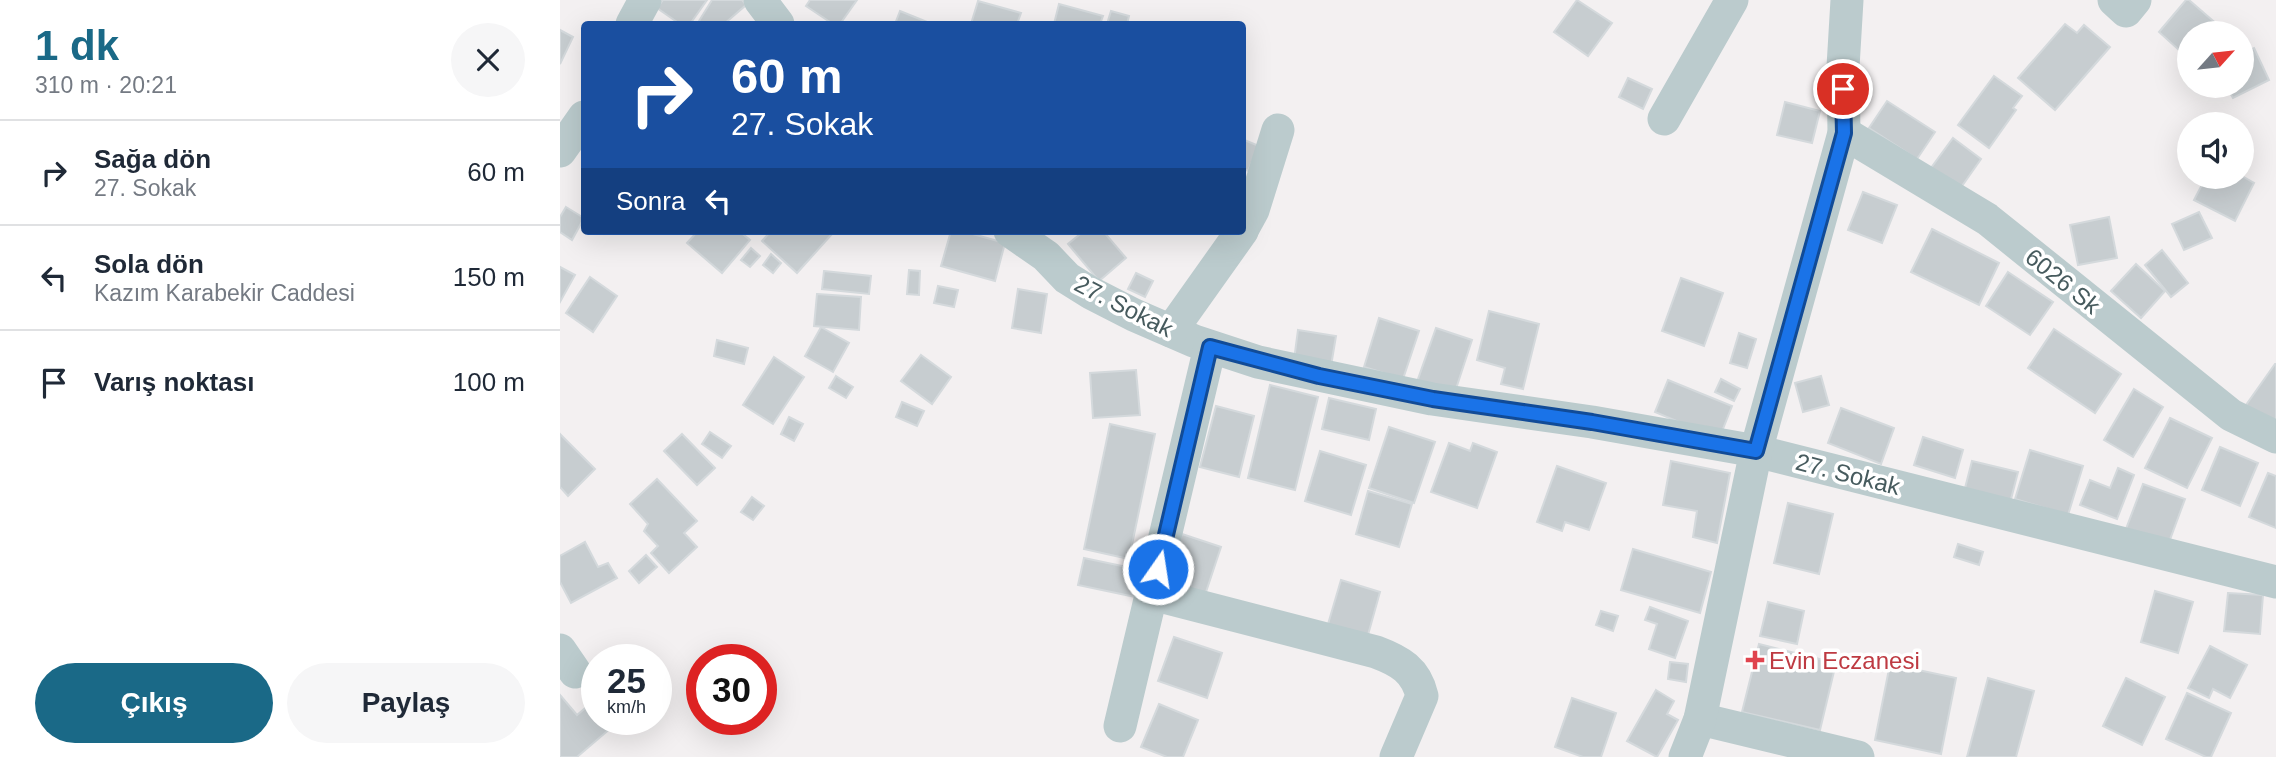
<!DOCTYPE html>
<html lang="tr">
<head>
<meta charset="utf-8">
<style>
  :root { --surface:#fff; --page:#f6f6f7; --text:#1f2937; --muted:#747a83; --line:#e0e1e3; --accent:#1a6987 }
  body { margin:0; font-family:Helvetica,sans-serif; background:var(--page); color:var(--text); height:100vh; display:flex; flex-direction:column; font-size:26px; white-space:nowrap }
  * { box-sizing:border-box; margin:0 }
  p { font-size:23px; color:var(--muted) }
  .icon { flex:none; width:38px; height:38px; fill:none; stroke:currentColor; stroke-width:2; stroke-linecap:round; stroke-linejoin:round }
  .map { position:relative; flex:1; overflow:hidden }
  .drawer { display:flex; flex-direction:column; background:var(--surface); width:560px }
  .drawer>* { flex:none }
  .guide { position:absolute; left:21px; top:21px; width:665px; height:214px; border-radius:7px; box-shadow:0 7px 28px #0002; background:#1a4fa0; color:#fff; overflow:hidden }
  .needle { width:46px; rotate:63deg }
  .tools { position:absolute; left:1617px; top:21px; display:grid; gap:14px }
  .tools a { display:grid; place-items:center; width:77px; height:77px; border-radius:50%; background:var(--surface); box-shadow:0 7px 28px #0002; font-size:35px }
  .speed { position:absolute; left:21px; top:644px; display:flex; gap:14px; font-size:35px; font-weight:700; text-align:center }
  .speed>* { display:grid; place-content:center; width:91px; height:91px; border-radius:50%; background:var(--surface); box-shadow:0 7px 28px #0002; line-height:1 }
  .speed small { font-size:18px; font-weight:400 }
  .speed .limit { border:10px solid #d22; background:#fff; color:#111 }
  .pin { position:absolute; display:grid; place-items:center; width:60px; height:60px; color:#fff; margin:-30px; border:4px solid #fff; border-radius:50%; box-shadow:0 2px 7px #0007 }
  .me { position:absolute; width:77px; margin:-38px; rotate:13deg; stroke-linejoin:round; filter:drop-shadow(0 0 5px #0008) }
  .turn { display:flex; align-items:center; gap:24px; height:147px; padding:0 35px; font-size:32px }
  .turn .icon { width:91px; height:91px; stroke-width:2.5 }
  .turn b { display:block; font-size:49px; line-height:60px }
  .then { display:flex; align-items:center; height:66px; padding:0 35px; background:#0003; gap:14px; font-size:26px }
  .round { display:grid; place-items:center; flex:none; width:74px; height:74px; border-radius:37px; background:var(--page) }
  .head { display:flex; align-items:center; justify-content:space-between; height:119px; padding:0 35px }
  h1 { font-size:42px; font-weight:800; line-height:52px; color:var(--accent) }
  .button { display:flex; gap:14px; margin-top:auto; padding:14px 35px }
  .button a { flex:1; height:80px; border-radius:42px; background:var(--accent); color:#fff; font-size:28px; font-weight:800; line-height:80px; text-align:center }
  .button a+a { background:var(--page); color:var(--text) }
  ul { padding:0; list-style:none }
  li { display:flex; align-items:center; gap:21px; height:105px; padding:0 35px; border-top:2px solid var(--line) }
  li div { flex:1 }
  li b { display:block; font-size:26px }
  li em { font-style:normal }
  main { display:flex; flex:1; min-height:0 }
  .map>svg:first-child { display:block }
  .building { fill:#c7cdd0; stroke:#d4d9dc; stroke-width:2 }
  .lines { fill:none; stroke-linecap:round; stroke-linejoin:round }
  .minor { stroke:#bbcbcd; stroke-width:33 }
  .route-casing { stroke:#114b97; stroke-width:18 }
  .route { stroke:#1a73e8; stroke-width:12 }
  .health-dot { fill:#e0444e; stroke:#fff; stroke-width:2.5 }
  .labels { text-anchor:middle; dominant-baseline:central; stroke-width:7; stroke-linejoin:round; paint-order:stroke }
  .street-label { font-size:24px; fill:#475b5e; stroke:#fff }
  .health-label { font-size:24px; fill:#be3a42; stroke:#fff; text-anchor:start }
</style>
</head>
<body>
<main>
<section class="drawer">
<div class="head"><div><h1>1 dk</h1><p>310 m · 20:21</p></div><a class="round"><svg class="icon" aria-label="close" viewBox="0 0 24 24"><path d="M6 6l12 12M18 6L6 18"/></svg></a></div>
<ul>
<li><svg class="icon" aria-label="right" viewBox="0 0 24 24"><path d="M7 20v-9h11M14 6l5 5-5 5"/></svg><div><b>Sağa dön</b><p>27. Sokak</p></div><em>60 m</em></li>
<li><svg class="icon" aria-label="left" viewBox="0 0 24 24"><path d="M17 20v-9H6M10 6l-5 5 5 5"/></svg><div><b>Sola dön</b><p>Kazım Karabekir Caddesi</p></div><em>150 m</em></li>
<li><svg class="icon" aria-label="arrive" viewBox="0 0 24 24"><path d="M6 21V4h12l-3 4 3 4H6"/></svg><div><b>Varış noktası</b></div><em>100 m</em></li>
</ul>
<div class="button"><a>Çıkış</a><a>Paylaş</a></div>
</section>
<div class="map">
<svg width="1716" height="757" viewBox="0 0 1716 757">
  <rect width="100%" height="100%" fill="#f3f0f1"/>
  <g class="building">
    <polygon points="103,0 147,0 130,24 120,24 97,8"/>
    <polygon points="152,0 182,0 186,5 164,24 142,24 139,21"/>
    <polygon points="250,0 297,0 280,24 273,24 246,6"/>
    <polygon points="1017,0 1052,23 1028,56 994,32"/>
    <polygon points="1626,0 1629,0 1667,33 1629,33 1629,59 1599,32"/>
    <polygon points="418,1 461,13 457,24 411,24"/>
    <polygon points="499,4 543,16 540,24 494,24"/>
    <polygon points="340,11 372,24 335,24"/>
    <polygon points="551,11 569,16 567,24 547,24"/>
    <polygon points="1505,24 1517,33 1524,25 1550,47 1495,110 1458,78"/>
    <polygon points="0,30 13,37 0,64"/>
    <polygon points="1694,48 1709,80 1673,98 1666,86 1682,86 1682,54"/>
    <polygon points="1434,76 1462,96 1453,108 1456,110 1429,148 1398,125"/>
    <polygon points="1068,78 1092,89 1083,109 1059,97"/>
    <polygon points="1327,101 1375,132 1357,159 1309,128"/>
    <polygon points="1225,102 1260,111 1252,143 1217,135"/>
    <polygon points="1393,138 1421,159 1397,193 1368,172"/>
    <polygon points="682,139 699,146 688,171 682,168"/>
    <polygon points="1682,176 1694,183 1675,221 1634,200 1646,177"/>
    <polygon points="1303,192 1337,205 1322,243 1288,230"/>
    <polygon points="6,207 24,218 12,240 0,232 0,217"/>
    <polygon points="1639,212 1652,238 1624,250 1612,224"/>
    <polygon points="1549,217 1557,258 1518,265 1510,225"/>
    <polygon points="1372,229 1439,263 1419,305 1351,272"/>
    <polygon points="138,231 179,231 190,240 162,273 127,243"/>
    <polygon points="211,231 269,231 272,234 237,273 202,241"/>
    <polygon points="391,231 402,231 445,243 435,281 381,266"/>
    <polygon points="524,231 543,231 566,258 539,281 508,244"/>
    <polygon points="191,248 200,256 190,267 181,260"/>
    <polygon points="1602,250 1628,283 1611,297 1585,265"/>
    <polygon points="211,254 221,263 213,273 203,265"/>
    <polygon points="1576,264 1605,291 1581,318 1551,291"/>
    <polygon points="0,267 15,275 0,302"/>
    <polygon points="349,270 360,271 359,295 347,294"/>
    <polygon points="264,271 311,276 309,294 262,289"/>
    <polygon points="1448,272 1493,302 1470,335 1426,306"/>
    <polygon points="576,273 593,281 585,297 568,289"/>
    <polygon points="30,277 57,296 33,332 6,313"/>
    <polygon points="1121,278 1163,293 1144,346 1102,331"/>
    <polygon points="378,286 398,290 394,307 374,303"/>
    <polygon points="458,289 487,294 481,333 452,328"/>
    <polygon points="257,294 301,297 299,330 254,326"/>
    <polygon points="929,311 979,324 963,389 941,384 945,368 917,360"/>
    <polygon points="819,318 859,331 843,379 804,367"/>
    <polygon points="261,327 289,343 273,372 245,356"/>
    <polygon points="876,328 912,340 894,395 857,382"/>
    <polygon points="1494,329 1561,374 1535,413 1468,368"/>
    <polygon points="738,330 776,336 771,366 734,360"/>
    <polygon points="1179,333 1196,339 1187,368 1170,363"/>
    <polygon points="157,340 188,348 184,364 154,356"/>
    <polygon points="361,355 391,377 372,404 341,381"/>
    <polygon points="214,357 244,377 213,424 183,405"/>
    <polygon points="1715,364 1716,364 1716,427 1686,405"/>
    <polygon points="576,370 580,415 533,418 530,373"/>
    <polygon points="276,376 293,387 286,398 269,388"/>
    <polygon points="1261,376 1269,405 1243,412 1235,383"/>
    <polygon points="1161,379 1180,389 1174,401 1155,392"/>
    <polygon points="1108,380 1172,406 1159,439 1095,412"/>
    <polygon points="710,385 758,397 735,490 688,478"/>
    <polygon points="1574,389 1603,407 1573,457 1544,440"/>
    <polygon points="769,398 816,409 809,440 762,429"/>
    <polygon points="342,402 364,411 357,426 336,417"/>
    <polygon points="656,406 694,416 679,477 640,467"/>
    <polygon points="1281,408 1334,428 1321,464 1268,443"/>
    <polygon points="229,417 243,424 234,441 221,434"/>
    <polygon points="1610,418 1652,438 1627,488 1585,468"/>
    <polygon points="550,424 595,434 569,559 524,549"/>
    <polygon points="829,427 875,442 854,503 809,488"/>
    <polygon points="150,432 171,446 162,458 142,444"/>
    <polygon points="0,434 35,469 8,496 0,487"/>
    <polygon points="122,434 155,468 137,485 104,451"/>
    <polygon points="1363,437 1403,450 1395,478 1354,465"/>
    <polygon points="889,443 910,451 913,443 937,452 917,508 871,492"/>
    <polygon points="1660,447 1698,463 1680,506 1642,490"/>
    <polygon points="1470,450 1523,466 1508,515 1455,499"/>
    <polygon points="760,451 806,465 791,515 745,501"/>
    <polygon points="1111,461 1170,473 1157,543 1133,537 1137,511 1103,505"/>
    <polygon points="1412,461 1458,472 1450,503 1404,492"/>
    <polygon points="997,466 1046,483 1029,530 1005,522 1002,531 977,522"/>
    <polygon points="1558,468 1574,475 1557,519 1520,505 1530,480 1550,488"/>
    <polygon points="1708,473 1716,476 1716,528 1689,517"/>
    <polygon points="97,479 137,521 124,533 137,547 109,573 91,553 98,546 84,531 88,524 70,504"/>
    <polygon points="1583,484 1625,499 1608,545 1566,529"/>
    <polygon points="808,491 852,504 839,547 796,534"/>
    <polygon points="192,497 204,506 193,520 181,512"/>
    <polygon points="1228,503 1273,514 1259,574 1214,563"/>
    <polygon points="622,534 661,547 645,595 606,582"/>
    <polygon points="25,542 38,567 48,563 57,578 11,603 0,582 0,556"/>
    <polygon points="1398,544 1423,552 1419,565 1394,557"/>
    <polygon points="1073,549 1151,572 1140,613 1061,590"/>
    <polygon points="86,555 97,567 79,583 69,571"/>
    <polygon points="524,558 586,571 580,598 518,585"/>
    <polygon points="781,580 820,592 806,642 766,631"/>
    <polygon points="1595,591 1633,602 1618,653 1581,642"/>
    <polygon points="1668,593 1703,595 1700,634 1664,631"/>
    <polygon points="1208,602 1244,611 1237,644 1200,636"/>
    <polygon points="1090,607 1128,621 1115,658 1089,649 1097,624 1085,620"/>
    <polygon points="1041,611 1058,616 1053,631 1036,625"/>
    <polygon points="614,637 662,653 647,698 598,681"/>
    <polygon points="1199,644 1276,663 1260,730 1182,712"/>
    <polygon points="1650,646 1687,665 1670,698 1653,689 1649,698 1628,688"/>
    <polygon points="1110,662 1128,664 1126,682 1108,679"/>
    <polygon points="1330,664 1396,678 1381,754 1315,740"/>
    <polygon points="1428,678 1474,691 1456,757 1407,757"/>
    <polygon points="1566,678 1605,697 1582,745 1543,726"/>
    <polygon points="1096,690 1114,701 1107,714 1118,720 1097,757 1067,741"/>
    <polygon points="1627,693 1671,713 1651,757 1646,757 1606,739"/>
    <polygon points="0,695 17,715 30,704 37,712 37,719 43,719 51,728 17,757 0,757"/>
    <polygon points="1012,698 1056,713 1041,757 1023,757 995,747"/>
    <polygon points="599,704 638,720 623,757 607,757 581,747"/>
  </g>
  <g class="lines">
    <g class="minor">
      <polyline points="200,0 218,24"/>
      <polyline points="1554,0 1566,11 1575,0"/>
      <polyline points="72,24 85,0"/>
      <polyline points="1104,119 1172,0"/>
      <polyline points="1284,133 1427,219 1671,415 1716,437"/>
      <polyline points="0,151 24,117"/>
      <polyline points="682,230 693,210 718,130"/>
      <polyline points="450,231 486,256 507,278 531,293 574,315 634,341 698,362 872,399 1032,422 1196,451 1716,582"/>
      <polyline points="611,331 682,231"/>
      <path d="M592,594L816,652C840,661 856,670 862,696L836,757"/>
      <polyline points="0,650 15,672"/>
      <polyline points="1140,719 1298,757"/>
      <polyline points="560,726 650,347"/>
      <polyline points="1125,757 1140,719 1196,451 1284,133 1283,67 1287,0"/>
    </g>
  </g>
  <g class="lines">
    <g class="route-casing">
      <polyline id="route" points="598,569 650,347 759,376 873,399 1032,422 1196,451 1284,133 1283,89"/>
    </g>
    <use href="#route" class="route"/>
  </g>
  <path class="health-dot" d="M1191.5 649.5h7v7h7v7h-7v7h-7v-7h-7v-7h7z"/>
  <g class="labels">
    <g class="street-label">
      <text transform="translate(1503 281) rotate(39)">6026 Sk</text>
      <text transform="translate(564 306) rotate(27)">27. Sokak</text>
      <text transform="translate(1288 474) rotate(14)">27. Sokak</text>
    </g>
    <g class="health-label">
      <text x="1209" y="660">Evin Eczanesi</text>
    </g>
  </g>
</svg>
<div class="tools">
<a><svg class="needle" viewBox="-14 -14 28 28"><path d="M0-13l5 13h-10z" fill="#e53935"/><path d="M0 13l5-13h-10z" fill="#747a83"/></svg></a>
<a><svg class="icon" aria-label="sound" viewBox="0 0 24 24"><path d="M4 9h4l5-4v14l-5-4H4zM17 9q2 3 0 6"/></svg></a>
</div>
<div class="speed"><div>25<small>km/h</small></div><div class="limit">30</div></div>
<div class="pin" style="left:1283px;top:89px;background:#d93025"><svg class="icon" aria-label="arrive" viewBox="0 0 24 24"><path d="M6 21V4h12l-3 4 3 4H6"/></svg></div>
<svg class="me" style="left:598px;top:569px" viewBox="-20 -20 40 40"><circle r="17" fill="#1a73e8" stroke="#fff" stroke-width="3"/><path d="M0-11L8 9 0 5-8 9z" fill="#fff"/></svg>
<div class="guide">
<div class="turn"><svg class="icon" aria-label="right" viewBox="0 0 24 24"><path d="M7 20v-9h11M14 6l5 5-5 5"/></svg><div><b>60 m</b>27. Sokak</div></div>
<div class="then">Sonra<svg class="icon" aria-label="left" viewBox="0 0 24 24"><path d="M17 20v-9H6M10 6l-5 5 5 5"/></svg></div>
</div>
</div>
</main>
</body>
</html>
